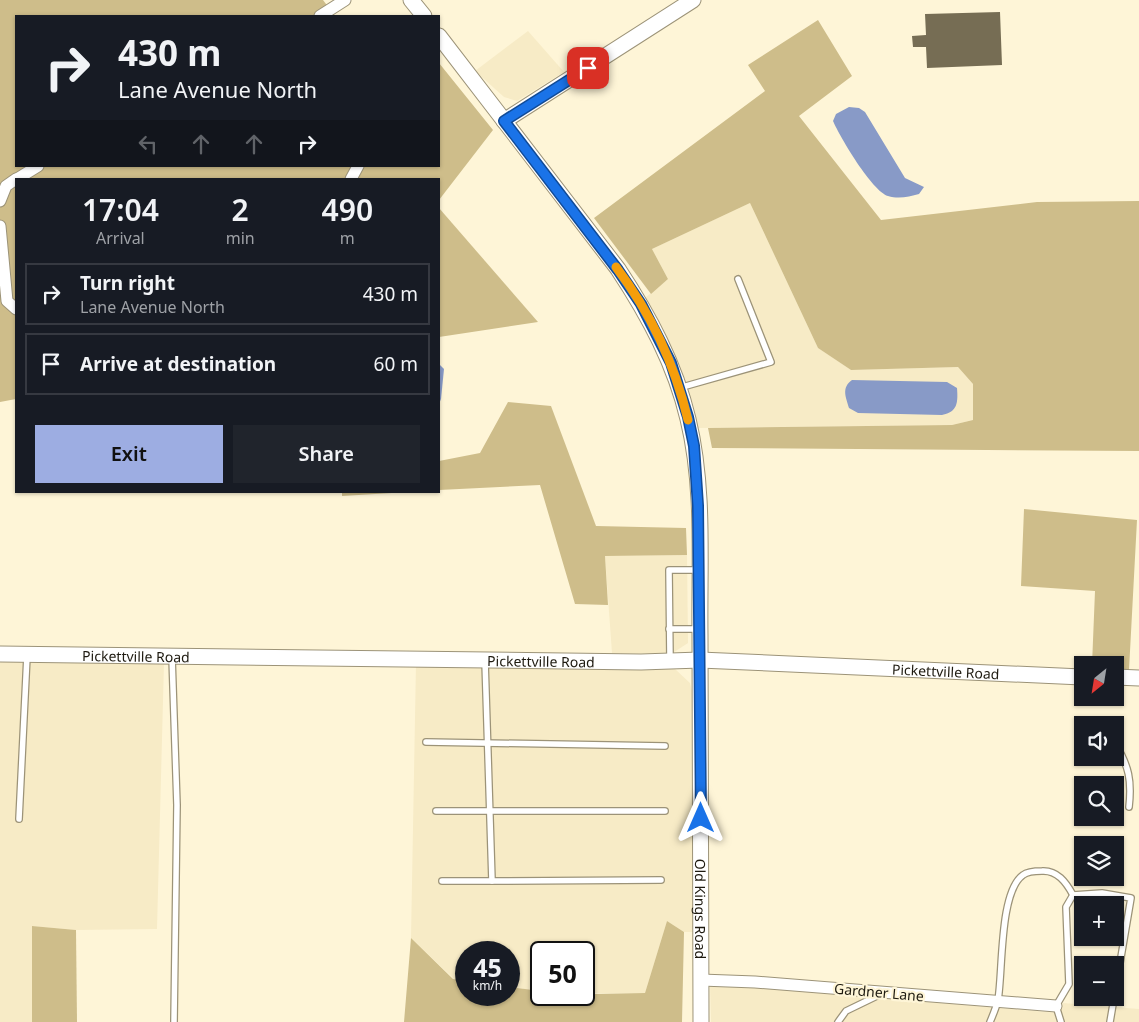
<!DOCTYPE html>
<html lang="en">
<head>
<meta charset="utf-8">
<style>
  :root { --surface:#171b24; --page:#20242c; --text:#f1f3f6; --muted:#9ea1a6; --line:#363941; --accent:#9dade2 }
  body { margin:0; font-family:"Noto Sans",sans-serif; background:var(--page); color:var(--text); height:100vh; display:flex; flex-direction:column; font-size:19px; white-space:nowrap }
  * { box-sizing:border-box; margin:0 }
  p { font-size:16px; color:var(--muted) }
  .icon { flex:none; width:28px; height:28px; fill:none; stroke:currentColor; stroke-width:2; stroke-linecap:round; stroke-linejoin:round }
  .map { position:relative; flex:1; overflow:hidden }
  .drawer { position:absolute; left:15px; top:178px; width:425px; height:315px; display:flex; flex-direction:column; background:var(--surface); border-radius:0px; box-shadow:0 1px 4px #0004 }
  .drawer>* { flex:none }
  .guide { position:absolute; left:15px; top:15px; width:425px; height:152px; border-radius:0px; box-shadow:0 1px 4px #0004; background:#171b24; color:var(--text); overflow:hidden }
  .needle { width:32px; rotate:210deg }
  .tools { position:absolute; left:1074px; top:656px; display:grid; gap:10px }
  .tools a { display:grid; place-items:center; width:50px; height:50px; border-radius:0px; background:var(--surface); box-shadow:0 1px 4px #0004; font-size:25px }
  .speed { position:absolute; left:455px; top:941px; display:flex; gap:10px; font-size:25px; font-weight:700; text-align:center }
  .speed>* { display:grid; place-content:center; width:65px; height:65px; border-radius:50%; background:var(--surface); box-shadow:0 1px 4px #0004; line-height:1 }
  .speed small { font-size:12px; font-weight:400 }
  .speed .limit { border:2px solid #111; border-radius:8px; background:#fff; color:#111 }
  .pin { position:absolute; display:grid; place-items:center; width:42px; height:42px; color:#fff; margin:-21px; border-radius:10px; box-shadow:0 2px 8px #0006 }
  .me { position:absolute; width:55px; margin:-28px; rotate:0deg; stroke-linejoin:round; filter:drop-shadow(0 0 4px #0008) }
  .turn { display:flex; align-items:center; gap:18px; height:105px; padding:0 20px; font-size:22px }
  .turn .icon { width:65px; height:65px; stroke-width:2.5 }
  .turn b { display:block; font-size:35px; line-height:42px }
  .lanes { display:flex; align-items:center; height:48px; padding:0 20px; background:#0003; justify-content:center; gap:25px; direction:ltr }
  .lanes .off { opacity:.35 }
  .eta { display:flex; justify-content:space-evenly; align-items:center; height:85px; text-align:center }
  .eta b { font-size:30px; font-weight:600; line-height:35px }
  .button { display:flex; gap:10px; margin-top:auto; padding:10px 20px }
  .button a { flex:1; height:58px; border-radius:0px; background:var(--accent); color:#111; font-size:20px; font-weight:600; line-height:58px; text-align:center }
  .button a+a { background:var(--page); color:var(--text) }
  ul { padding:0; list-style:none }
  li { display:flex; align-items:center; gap:15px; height:62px; margin:0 10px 8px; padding:0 10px; border:2px solid var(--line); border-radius:0px }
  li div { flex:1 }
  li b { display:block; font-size:19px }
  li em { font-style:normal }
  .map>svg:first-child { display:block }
  .built { fill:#f7ebc6 }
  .forest { fill:#cebd8a }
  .water { fill:#889ac7 }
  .building { fill:#766d54 }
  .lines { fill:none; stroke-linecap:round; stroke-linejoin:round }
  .lane-casing { stroke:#9c9378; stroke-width:8 }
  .street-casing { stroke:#9c9378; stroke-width:13 }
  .secondary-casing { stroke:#9c9378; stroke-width:17 }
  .lane { stroke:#fff; stroke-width:5.5 }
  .street { stroke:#fff; stroke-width:11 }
  .secondary { stroke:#fff; stroke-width:15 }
  .route-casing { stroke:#114b97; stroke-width:12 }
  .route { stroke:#1a73e8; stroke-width:9 }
  .slow { stroke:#f59e0b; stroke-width:9 }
  .labels { text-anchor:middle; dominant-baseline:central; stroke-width:4.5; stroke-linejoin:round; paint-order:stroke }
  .street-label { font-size:14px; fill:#1e1a10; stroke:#fef5d7 }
</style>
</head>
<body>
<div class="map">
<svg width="1139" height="1022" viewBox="0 0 1139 1022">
  <rect width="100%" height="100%" fill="#fef5d7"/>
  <g class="built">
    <polygon points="528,31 564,72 517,101 504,97 475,71"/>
    <polygon points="750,203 818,348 851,370 958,367 973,384 973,420 952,425 697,428 682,374 667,338 645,298 668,279 652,249"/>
    <polygon points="687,555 688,643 671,654 612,653 605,556"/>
    <polygon points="0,660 164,663 157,929 76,930 32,926 32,1022 0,1022"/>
    <polygon points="416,663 664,667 675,669 690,683 693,695 695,932 684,932 667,921 645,993 584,993 584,952 541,952 541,991 509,987 509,952 466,952 466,981 454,979 411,938"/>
    <polygon points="710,984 1059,1013 1063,1003 1139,1009 1139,1022 711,1022"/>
  </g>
  <g class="forest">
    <polygon points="0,0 323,0 335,16 16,16 16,166 439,166 439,63 493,130 439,200 439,179 16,179 16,399 0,402"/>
    <polygon points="818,20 852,76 799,116 881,220 1037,202 1139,201 1139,451 712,448 708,428 952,425 973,420 973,384 958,367 851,370 818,348 750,203 652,249 668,279 651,294 594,218 765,91 748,65"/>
    <polygon points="439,208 538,322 439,337"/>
    <polygon points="508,402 551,406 596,526 686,528 687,555 605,556 608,605 575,604 540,485 439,490 439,461 480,453"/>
    <polygon points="342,491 425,491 342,496"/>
    <polygon points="1024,509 1137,520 1129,670 1115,670 1115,665 1092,665 1095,591 1021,586"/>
    <polygon points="667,921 684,932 682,1022 404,1022 411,938 453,979 466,981 466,995 509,995 509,987 541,991 541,995 645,993"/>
    <polygon points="32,926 76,930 77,1022 32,1022"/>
  </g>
  <g class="water">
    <path d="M849,107L859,108L865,112L905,178L924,187L919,194C909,197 898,199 888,196C872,191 840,137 833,121L836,114Z"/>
    <polygon points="439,364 444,369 441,399 439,404"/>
    <path d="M852,380L947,382L957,388C958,402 958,412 942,415L858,413L849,408C846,397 841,388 852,380Z"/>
  </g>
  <polygon class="building" points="1000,12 1002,65 927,68 926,47 913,47 912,36 926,35 925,14"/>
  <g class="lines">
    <g class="lane-casing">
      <g id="lane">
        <polyline points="679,388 771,362 738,279"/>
        <polyline points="669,629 700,629"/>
        <polyline points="172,657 177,805 174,1022"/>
        <polyline points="670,660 669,570 699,570"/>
        <polyline points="485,661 492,881 661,880"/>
        <polyline points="426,742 665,746"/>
        <path d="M1115,743C1129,766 1132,781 1129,807"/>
        <polyline points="436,811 665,811"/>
        <polyline points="19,819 27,656"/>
        <polyline points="442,881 492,881"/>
        <polyline points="838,1022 846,1011 879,995"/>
        <path d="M990,1022C993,1015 996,1008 998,1000C1003,972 999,892 1023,875C1028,871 1036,871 1042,871C1057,870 1066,882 1073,895"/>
        <polyline points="1061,1022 1056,1006 1069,984 1066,907 1073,895 1102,893 1131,898 1110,1022"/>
      </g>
    </g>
    <g class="street-casing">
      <g id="street">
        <polyline points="320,16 345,0"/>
        <polyline points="17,179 38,166"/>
        <polyline points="351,179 358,166"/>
        <polyline points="0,201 6,186 16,179"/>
        <polyline points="0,226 7,301 16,309"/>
        <polyline points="701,980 755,982 1056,1006"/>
      </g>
    </g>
    <g class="secondary-casing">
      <g id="secondary">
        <polyline points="411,0 424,16"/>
        <path id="s1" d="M439,36L618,269C649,316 675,364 688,419C705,489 699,564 700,635C701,764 701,893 701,1022"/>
        <polyline points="504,121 693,0"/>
        <path id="s2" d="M0,654L641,662L700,660L1082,677"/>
        <polyline points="1115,677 1139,678"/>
      </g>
    </g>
    <use href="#lane" class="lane"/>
    <use href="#street" class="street"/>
    <use href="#secondary" class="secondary"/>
  </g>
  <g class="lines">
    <g class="route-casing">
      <polyline id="route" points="588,68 504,121 618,270 641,304 671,363 688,417 694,446 698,506 701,818"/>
    </g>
    <use href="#route" class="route"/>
    <path class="slow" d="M616,267C650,312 675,365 688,420"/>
  </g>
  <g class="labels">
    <g class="street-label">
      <text stroke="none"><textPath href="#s2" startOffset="136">Pickettville Road</textPath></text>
      <text stroke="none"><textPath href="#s2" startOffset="541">Pickettville Road</textPath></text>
      <text stroke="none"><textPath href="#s2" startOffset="946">Pickettville Road</textPath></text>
      <text stroke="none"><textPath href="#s1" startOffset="951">Old Kings Road</textPath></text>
      <text transform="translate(879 992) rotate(5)">Gardner Lane</text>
    </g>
  </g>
</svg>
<div class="tools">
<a><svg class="needle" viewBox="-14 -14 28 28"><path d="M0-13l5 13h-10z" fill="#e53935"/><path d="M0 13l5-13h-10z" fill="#9ea1a6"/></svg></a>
<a><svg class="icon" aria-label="sound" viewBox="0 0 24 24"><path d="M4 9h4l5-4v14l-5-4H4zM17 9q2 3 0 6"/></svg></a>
<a><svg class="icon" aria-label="search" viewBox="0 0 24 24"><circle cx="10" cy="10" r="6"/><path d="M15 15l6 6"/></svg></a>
<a><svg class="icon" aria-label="layers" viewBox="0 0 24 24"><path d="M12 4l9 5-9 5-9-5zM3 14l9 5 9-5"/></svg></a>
<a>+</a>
<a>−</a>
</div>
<div class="speed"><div>45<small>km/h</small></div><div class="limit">50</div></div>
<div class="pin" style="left:588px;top:68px;background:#d93025"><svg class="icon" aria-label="arrive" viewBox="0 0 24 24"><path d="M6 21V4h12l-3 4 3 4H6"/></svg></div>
<svg class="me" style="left:701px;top:818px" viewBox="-20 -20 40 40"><path d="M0-17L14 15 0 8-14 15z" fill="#1a73e8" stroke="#fff" stroke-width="4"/></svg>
<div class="guide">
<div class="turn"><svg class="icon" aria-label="right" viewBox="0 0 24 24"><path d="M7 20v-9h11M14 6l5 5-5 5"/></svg><div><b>430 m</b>Lane Avenue North</div></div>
<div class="lanes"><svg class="icon off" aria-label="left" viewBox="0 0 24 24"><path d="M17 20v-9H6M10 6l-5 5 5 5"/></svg><svg class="icon off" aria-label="ahead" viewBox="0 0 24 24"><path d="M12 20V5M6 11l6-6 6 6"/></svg><svg class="icon off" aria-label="ahead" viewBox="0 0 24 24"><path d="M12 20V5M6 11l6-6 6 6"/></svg><svg class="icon" aria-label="right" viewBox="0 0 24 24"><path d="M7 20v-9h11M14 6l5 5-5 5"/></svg></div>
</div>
<section class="drawer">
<div class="eta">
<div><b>17:04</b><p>Arrival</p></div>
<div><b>2</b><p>min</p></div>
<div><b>490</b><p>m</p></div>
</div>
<ul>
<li><svg class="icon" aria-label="right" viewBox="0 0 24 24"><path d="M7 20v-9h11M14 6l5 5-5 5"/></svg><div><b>Turn right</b><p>Lane Avenue North</p></div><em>430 m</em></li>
<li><svg class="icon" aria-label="arrive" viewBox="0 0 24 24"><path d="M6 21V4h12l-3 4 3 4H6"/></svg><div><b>Arrive at destination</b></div><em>60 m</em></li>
</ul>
<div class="button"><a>Exit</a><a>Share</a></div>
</section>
</div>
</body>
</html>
